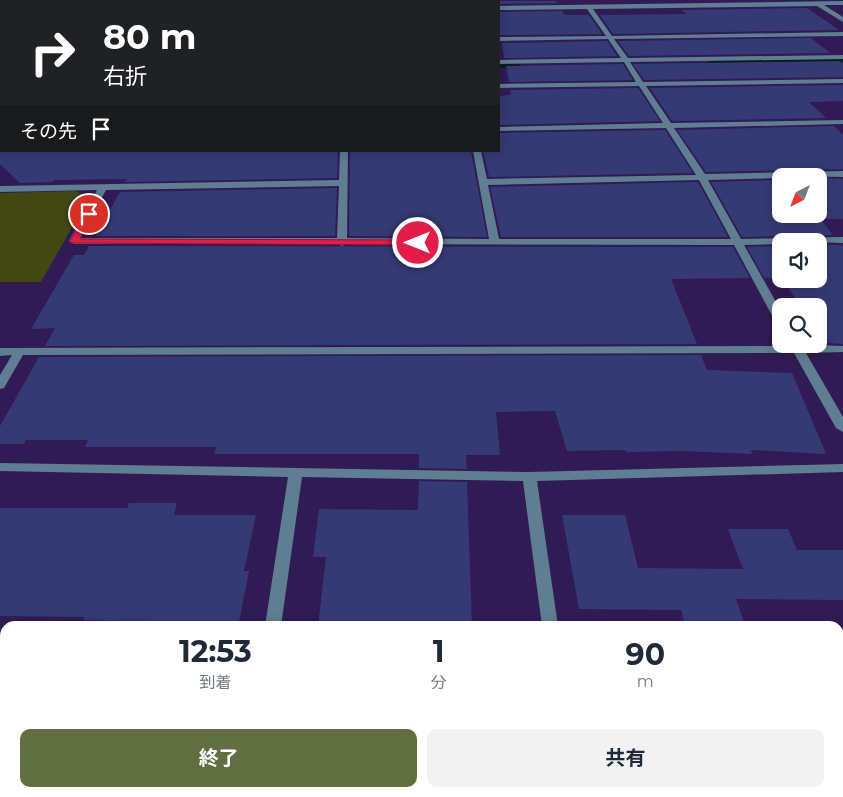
<!DOCTYPE html>
<html lang="ja">
<head>
<meta charset="utf-8">
<style>
  :root { --surface:#fff; --page:#f2f2f3; --text:#1f2937; --muted:#747a83; --accent:#616e40 }
  body { margin:0; font-family:Montserrat,"Noto Sans JP",sans-serif; background:var(--page); color:var(--text); height:100vh; display:flex; flex-direction:column; font-size:19px; white-space:nowrap }
  * { box-sizing:border-box; margin:0 }
  p { font-size:16px; color:var(--muted) }
  .icon { flex:none; width:28px; height:28px; fill:none; stroke:currentColor; stroke-width:2; stroke-linecap:round; stroke-linejoin:round }
  .map { position:relative; flex:1; overflow:hidden }
  .sheet { position:absolute; left:0px; top:621px; width:844px; height:176px; display:flex; flex-direction:column; background:var(--surface); border-radius:15px 15px 0 0; box-shadow:0 2px 12px #0003 }
  .sheet>* { flex:none }
  .hud { position:absolute; left:0px; top:0px; width:500px; height:152px; box-shadow:0 2px 12px #0003; background:#202124; color:#fff; overflow:hidden }
  .needle { width:32px; rotate:222deg }
  .buttons { position:absolute; left:772px; top:168px; display:grid; gap:10px }
  .buttons a { display:grid; place-items:center; width:55px; height:55px; border-radius:10px; background:var(--surface); box-shadow:0 2px 12px #0003; font-size:25px }
  .pin { position:absolute; display:grid; place-items:center; width:42px; height:42px; color:#fff; margin:-21px; border:2px solid #fff; border-radius:50%; box-shadow:0 1px 5px #0007 }
  .me { position:absolute; width:55px; margin:-28px; rotate:270deg; stroke-linejoin:round; filter:drop-shadow(0 0 4px #0008) }
  .turn { display:flex; align-items:center; gap:18px; height:105px; padding:0 20px; font-size:22px }
  .turn .icon { width:65px; height:65px; stroke-width:2.5 }
  .turn b { display:block; font-size:35px; line-height:42px }
  .then { display:flex; align-items:center; height:48px; padding:0 20px; background:#0003; gap:10px; font-size:19px }
  .eta { display:flex; justify-content:space-evenly; align-items:center; height:85px; text-align:center }
  .eta b { font-size:30px; font-weight:700; line-height:35px }
  .cta { display:flex; gap:10px; margin-top:auto; padding:10px 20px }
  .cta a { flex:1; height:58px; border-radius:10px; background:var(--accent); color:#fff; font-size:20px; font-weight:700; line-height:58px; text-align:center }
  .cta a+a { background:var(--page); color:var(--text) }
  .map>svg:first-child { display:block }
  .green { fill:#414814 }
  .lines { fill:none; stroke-linecap:round; stroke-linejoin:round }
  .stream { fill:#091e19; fill-rule:evenodd }
  .building { fill:#353a75 }
  .minor { fill:#607e91; fill-rule:evenodd }
  .route { fill:#e11d48; stroke:#92132f }
</style>
</head>
<body>
<div class="map">
<svg width="843" height="797" viewBox="0 0 843 797">
  <rect width="100%" height="100%" fill="#311b55"/>
  <g class="green">
    <polygon points="44,0 287,0 45,1"/>
    <polygon points="76,191 89,197 41,282 0,282 0,193"/>
  </g>
  <g class="lines">
    <g class="stream">
      <polygon points="843,59 843,63 710,65 707,63 710,61"/>
      <polygon points="499,64 519,64 522,66 519,68 499,68"/>
    </g>
  </g>
  <g class="building">
    <polygon points="499,1 556,1 557,3 499,4"/>
    <polygon points="807,8 839,30 613,34 600,15 687,14 681,10"/>
    <polygon points="562,11 564,15 589,15 602,34 500,35 499,12"/>
    <polygon points="811,38 830,53 629,56 618,41"/>
    <polygon points="607,41 617,56 504,58 502,43"/>
    <polygon points="840,61 843,63 843,77 644,80 633,64"/>
    <polygon points="623,64 633,80 509,82 506,66"/>
    <polygon points="843,85 843,101 809,102 826,118 672,121 650,88"/>
    <polygon points="638,88 660,121 499,125 499,96 511,95 510,90"/>
    <polygon points="834,126 843,135 843,169 706,172 677,130"/>
    <polygon points="665,130 693,173 489,177 483,151 499,151 499,133"/>
    <polygon points="0,151 338,151 337,178 125,182 127,179 54,180 53,182 20,183 0,164"/>
    <polygon points="350,151 471,151 487,237 349,236"/>
    <polygon points="819,178 843,179 843,219 820,219 833,235 742,237 711,182 781,180 781,214 819,214"/>
    <polygon points="698,182 728,237 501,237 490,187"/>
    <polygon points="337,188 335,236 95,236 120,192"/>
    <polygon points="819,244 841,245 843,247 843,344 826,343 819,333 819,306 801,306 782,279 819,279"/>
    <polygon points="89,246 733,247 750,278 671,279 697,344 45,346 55,328 31,329 74,255 84,255"/>
    <polygon points="781,246 781,278 764,278 747,247"/>
    <polygon points="701,355 707,370 792,373 826,454 751,450 752,454 683,451 626,452 625,450 567,451 555,411 496,412 500,455 466,455 467,469 419,468 419,454 214,454 216,447 85,447 88,440 26,440 24,444 0,444 0,426 39,357"/>
    <polygon points="419,481 467,482 472,626 318,626 326,557 313,557 319,509 418,510"/>
    <polygon points="129,503 177,503 174,515 256,515 244,571 249,571 239,622 83,620 85,617 0,616 0,508 127,508"/>
    <polygon points="562,515 625,515 638,568 743,569 728,529 788,529 797,550 843,550 843,600 736,599 744,622 684,622 681,610 579,609"/>
  </g>
  <g class="lines">
    <g class="minor">
      <path d="M843,1V5H824L843,17V22L817,6L593,9L612,36L843,32V36L614,39L628,58L843,55V59L630,62L643,82L843,79V83L646,86L671,123L843,120V124L674,128L705,174L843,171V177L781,176V178L708,180L741,239L843,237V243L781,241V244L744,245L781,311V324L775,321L734,245L346,244L342,246L338,244H74L69,241L97,190L0,192V186L339,180L340,151H348L347,238L489,239L473,151H481L487,179L696,175L666,128L499,131V127L663,123L639,86L499,88V84L636,82L624,62L499,64V60L621,58L608,39L499,41V37L606,36L587,9L499,10V6ZM699,180L731,239H499L488,185ZM339,186L337,238H80L106,190Z"/>
      <rect x="0" y="12" width="1" height="4"/>
      <rect x="0" y="39" width="1" height="4"/>
      <rect x="0" y="71" width="1" height="4"/>
      <polygon points="789,344 843,346 843,352 806,353 843,417 843,432 836,428 794,353 23,355 4,388 0,389 0,375 12,355 0,356 0,348 790,346"/>
      <polygon points="0,463 529,472 843,464 843,472 537,481 558,626 542,626 523,481 302,477 281,626 265,626 288,477 0,471"/>
      <rect x="0" y="640" width="5" height="14"/>
      <rect x="839" y="643" width="4" height="14"/>
      <polygon points="238,792 258,792 257,797 237,797"/>
      <polygon points="563,792 583,792 584,797 564,797"/>
    </g>
  </g>
  <polygon class="route" points="86,212 93,214 80,239 418,240 423,243 418,245 71,243 70,241"/>
</svg>
<div class="buttons">
<a><svg class="needle" viewBox="-14 -14 28 28"><path d="M0-13l5 13h-10z" fill="#e53935"/><path d="M0 13l5-13h-10z" fill="#747a83"/></svg></a>
<a><svg class="icon" aria-label="sound" viewBox="0 0 24 24"><path d="M4 9h4l5-4v14l-5-4H4zM17 9q2 3 0 6"/></svg></a>
<a><svg class="icon" aria-label="search" viewBox="0 0 24 24"><circle cx="10" cy="10" r="6"/><path d="M15 15l6 6"/></svg></a>
</div>
<div class="pin" style="left:89px;top:214px;background:#d93025"><svg class="icon" aria-label="arrive" viewBox="0 0 24 24"><path d="M6 21V4h12l-3 4 3 4H6"/></svg></div>
<svg class="me" style="left:418px;top:243px" viewBox="-20 -20 40 40"><circle r="17" fill="#e11d48" stroke="#fff" stroke-width="3"/><path d="M0-11L8 9 0 5-8 9z" fill="#fff"/></svg>
<div class="hud">
<div class="turn"><svg class="icon" aria-label="right" viewBox="0 0 24 24"><path d="M7 20v-9h11M14 6l5 5-5 5"/></svg><div><b>80 m</b>右折</div></div>
<div class="then">その先<svg class="icon" aria-label="arrive" viewBox="0 0 24 24"><path d="M6 21V4h12l-3 4 3 4H6"/></svg></div>
</div>
<section class="sheet">
<div class="eta">
<div><b>12:53</b><p>到着</p></div>
<div><b>1</b><p>分</p></div>
<div><b>90</b><p>m</p></div>
</div>
<div class="cta"><a>終了</a><a>共有</a></div>
</section>
</div>
</body>
</html>
